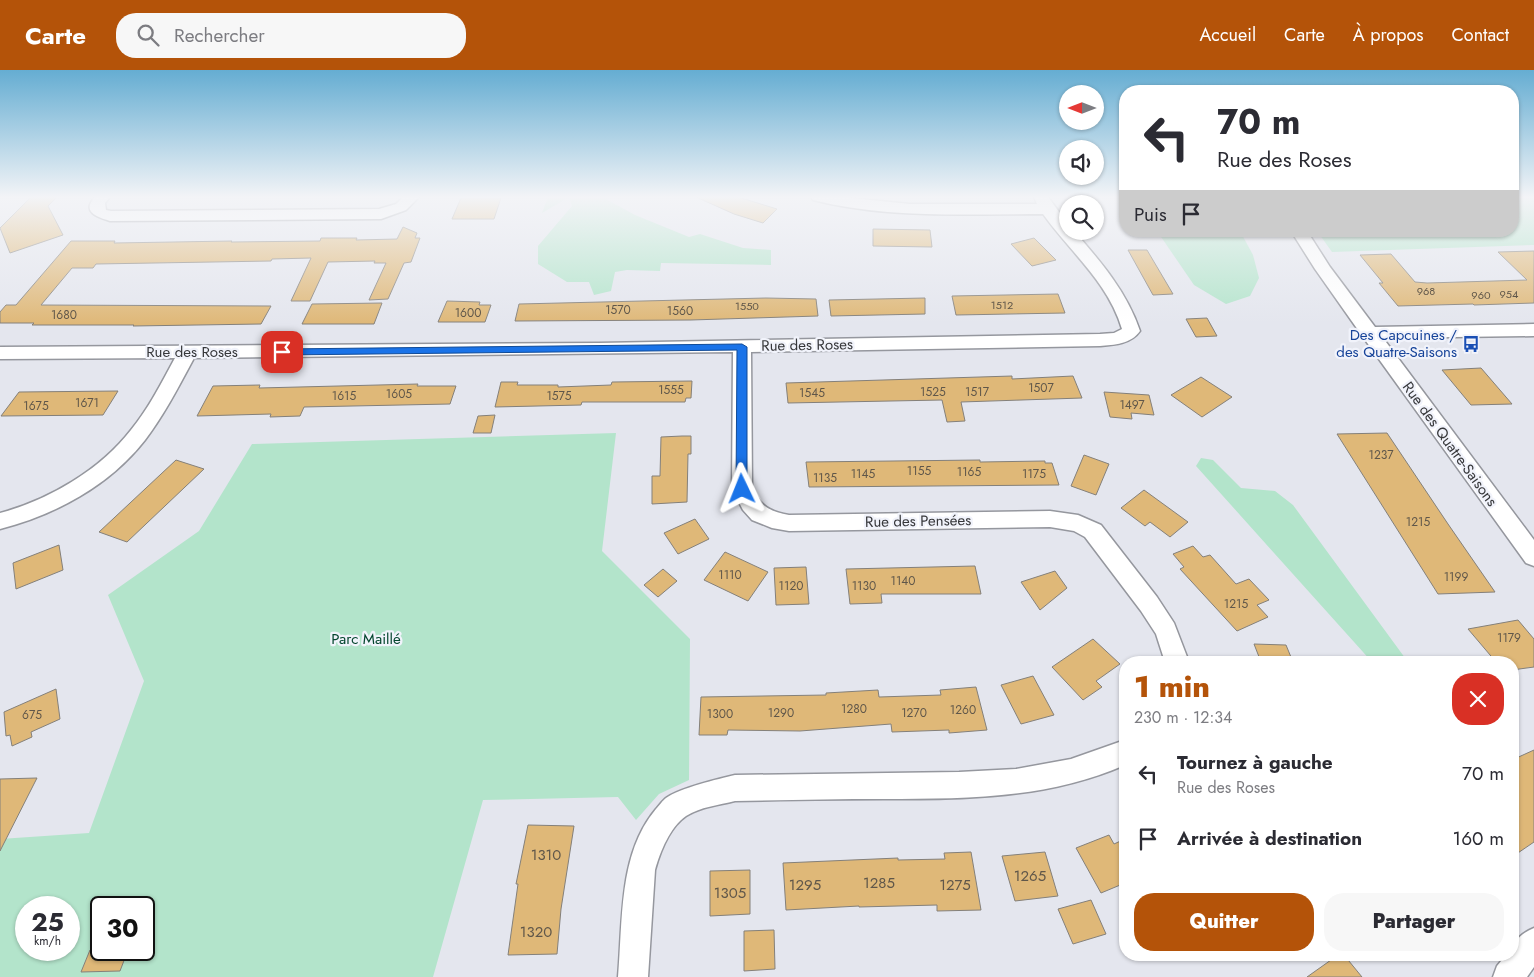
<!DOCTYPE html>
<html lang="fr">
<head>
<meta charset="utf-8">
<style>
  :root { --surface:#fff; --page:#f7f7f7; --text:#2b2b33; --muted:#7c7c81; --accent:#b45309 }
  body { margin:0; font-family:Jost,sans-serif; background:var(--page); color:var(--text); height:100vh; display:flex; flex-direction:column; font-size:19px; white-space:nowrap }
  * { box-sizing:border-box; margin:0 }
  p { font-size:16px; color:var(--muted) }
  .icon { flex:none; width:28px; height:28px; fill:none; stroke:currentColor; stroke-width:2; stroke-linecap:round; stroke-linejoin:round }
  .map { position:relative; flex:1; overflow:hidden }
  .details { position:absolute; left:1119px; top:586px; width:400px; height:305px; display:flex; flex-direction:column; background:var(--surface); border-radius:20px; box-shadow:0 1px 4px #0004 }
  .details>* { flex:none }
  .top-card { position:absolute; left:1119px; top:15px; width:400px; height:152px; border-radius:20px; box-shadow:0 1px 4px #0004; background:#fff; color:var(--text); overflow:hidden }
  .needle { width:32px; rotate:270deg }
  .fabs { position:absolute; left:1059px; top:15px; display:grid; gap:10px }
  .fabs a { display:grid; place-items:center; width:45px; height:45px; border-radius:50%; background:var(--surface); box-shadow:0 1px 4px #0004; font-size:25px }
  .speed { position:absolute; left:15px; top:826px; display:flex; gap:10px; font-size:25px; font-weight:700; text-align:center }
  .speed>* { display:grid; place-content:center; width:65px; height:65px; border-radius:50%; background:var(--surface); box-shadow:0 1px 4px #0004; line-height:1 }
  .speed small { font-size:12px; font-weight:400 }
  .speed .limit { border:2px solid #111; border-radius:8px; background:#fff; color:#111 }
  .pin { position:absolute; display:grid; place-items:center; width:42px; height:42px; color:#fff; margin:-21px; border-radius:10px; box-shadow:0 2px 8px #0006 }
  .me { position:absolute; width:55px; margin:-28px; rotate:358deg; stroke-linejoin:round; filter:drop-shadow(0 0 4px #0008) }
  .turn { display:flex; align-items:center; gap:18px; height:105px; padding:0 15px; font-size:22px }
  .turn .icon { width:65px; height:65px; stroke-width:2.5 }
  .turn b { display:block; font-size:35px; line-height:42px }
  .then { display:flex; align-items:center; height:48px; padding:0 15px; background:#0003; gap:10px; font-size:19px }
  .round { display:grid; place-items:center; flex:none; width:52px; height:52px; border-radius:20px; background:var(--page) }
  .summary { display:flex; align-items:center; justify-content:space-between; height:85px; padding:0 15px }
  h1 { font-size:30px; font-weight:800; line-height:38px; color:var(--accent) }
  .action { display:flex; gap:10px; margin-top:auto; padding:10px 15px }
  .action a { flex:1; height:58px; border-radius:20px; background:var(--accent); color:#fff; font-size:20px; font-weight:800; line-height:58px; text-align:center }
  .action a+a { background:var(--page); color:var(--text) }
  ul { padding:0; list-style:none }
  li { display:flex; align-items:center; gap:15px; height:65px; padding:0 15px }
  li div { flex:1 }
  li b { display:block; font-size:19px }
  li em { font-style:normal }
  header { display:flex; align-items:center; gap:30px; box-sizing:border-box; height:70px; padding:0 25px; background:var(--accent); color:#fff }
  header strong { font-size:24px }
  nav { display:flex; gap:28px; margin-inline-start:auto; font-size:18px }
  .search { width:350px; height:45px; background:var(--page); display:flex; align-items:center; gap:12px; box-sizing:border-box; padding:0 18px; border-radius:20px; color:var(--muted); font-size:19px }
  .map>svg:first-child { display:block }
  .green { fill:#b3e4cb; fill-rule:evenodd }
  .building { fill:#dfb878; stroke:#84807a }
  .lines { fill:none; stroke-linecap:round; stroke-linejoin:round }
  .minor-casing { stroke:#95979e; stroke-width:3 }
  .minor { fill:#fff; fill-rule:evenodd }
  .route { fill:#1a73e8; stroke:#114b97 }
  .labels { text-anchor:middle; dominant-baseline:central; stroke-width:4.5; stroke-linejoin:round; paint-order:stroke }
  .far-number-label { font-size:11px; fill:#60574a }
  .number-label { font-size:12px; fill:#60574a }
  .transit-label { font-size:15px; fill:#164399; stroke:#f1f3fb; text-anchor:end }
  .street-label { font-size:15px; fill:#36373a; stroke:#f1f3fb }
  .park-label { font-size:15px; fill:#04462e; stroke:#f1f3fb }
  .near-number-label { font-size:15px; fill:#60574a }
</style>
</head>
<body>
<header>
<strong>Carte</strong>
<div class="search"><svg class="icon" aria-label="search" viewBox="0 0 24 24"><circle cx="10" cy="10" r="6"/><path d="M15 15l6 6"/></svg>Rechercher</div>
<nav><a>Accueil</a><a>Carte</a><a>À propos</a><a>Contact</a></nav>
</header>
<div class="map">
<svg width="1534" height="907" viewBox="0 0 1534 907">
  <rect width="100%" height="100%" fill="#e4e6ee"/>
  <g class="green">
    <polygon points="548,127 602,127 635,145 689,167 700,164 743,178 771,180 771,195 661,193 660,201 627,200 615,202 611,221 594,225 589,212 567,212 538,194 538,176 572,136 569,127 542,143"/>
    <polygon points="1513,127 1534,127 1534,175 1332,182 1317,161 1512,161"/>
    <polygon points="1157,161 1240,161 1253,185 1259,208 1250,226 1226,234 1194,215"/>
    <path d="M616,363L602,481L690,569L689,710L659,724L636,750L618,727L483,730L433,907H0V769L89,763L144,611L108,525L199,461L252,374ZM26,838H69V880H26ZM101,838H144V880H101Z"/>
    <polygon points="1201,388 1213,390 1241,418 1275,421 1293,435 1408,592 1372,592 1196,396"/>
  </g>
  <g class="building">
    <polygon points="31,127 57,127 48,136 63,165 10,183 0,158"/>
    <polygon points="696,127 738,127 777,139 763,153 734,144"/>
    <polygon points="461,128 501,128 494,149 452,149"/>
    <polygon points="403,157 417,163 415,168 420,168 411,192 404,193 388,229 369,230 386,193 374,193 375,191 328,192 310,231 291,231 311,188 272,189 271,191 96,194 93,198 72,198 41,235 271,236 261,254 133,256 134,255 32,255 34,253 0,253 0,242 6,235 16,235 71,171 115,171 114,173 232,171 231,172 320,171 321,168 357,168 356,170 397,169"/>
    <polygon points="873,159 930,160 932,177 873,176"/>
    <polygon points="1034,168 1056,190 1032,196 1011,174"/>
    <polygon points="1128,180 1147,180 1173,224 1153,225"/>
    <polygon points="1534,181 1534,233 1474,235 1473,234 1398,236 1379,213 1383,213 1360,185 1391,184 1415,212 1427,213 1527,210 1498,182"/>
    <polygon points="1058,224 1065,243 956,245 952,226"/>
    <polygon points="766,228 816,229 818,246 691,250 515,251 519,234"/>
    <polygon points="925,228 925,244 831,246 829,230"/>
    <polygon points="447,231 480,232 479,235 491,235 485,252 438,252"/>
    <polygon points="382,233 374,254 302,254 312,234"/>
    <polygon points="1207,248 1217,266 1196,267 1186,249"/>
    <polygon points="1481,298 1512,334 1471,335 1442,300"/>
    <polygon points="1012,306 1012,309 1073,306 1082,328 961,332 965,351 947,352 942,330 788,333 786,313"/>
    <polygon points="1201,307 1232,327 1202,347 1171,325"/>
    <polygon points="692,311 691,328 686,328 685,332 582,332 581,335 495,337 501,312 518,312 517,315 558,315 558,317 611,315 612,312"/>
    <polygon points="418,314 417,316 456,316 450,334 304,337 300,346 270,347 271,344 197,346 213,316 260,315 259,318"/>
    <polygon points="118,321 103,345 1,346 19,322"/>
    <polygon points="1104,322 1149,325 1154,345 1131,343 1132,349 1110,347"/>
    <polygon points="495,345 491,363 473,363 478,346"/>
    <polygon points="1387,363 1448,454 1495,522 1438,524 1337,364"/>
    <polygon points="682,366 691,366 691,384 688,384 687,432 652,434 652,406 660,406 661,367"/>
    <polygon points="1084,385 1109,394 1096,425 1071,416"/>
    <polygon points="176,390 204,399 127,472 99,462"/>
    <polygon points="980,390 980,392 1045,391 1045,393 1052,393 1059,415 809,417 806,392"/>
    <polygon points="1144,420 1188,452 1170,467 1150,452 1145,456 1121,438"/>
    <polygon points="695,449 709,469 678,484 664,463"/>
    <polygon points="59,475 63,500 16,519 13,493"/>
    <polygon points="1193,476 1203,487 1210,485 1236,514 1249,509 1269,530 1257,535 1268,547 1237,561 1180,499 1184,497 1173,484"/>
    <polygon points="725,482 768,502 748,531 704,510"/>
    <polygon points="975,496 981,524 881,524 882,533 850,534 846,499"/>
    <polygon points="806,497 809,534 776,535 774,498"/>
    <polygon points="663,499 677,511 658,527 644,515"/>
    <polygon points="1055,501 1067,518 1040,540 1021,512"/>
    <polygon points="1518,550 1534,569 1534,597 1512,600 1512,592 1496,592 1468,559"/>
    <polygon points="1093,569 1120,594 1096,611 1102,617 1083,630 1052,597"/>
    <polygon points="1254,574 1286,575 1293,592 1261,592"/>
    <polygon points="1033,606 1054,645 1021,654 1001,615"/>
    <polygon points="976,617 987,660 949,663 949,660 892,662 891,654 800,661 728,660 727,665 699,665 701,627 826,625 826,623 878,620 879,627 941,625 940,620"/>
    <polygon points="56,619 60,649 31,662 32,667 12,676 10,665 6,666 4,642"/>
    <polygon points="1534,680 1534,772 1512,787 1512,690"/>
    <polygon points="37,708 0,781 0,709"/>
    <polygon points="528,755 574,756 561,839 557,884 508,885 518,814 516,814"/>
    <polygon points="1109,765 1114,774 1125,769 1125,813 1101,823 1076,778"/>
    <polygon points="971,782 981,840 937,841 937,835 859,837 859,836 786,840 783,793 898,788 898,790 945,789 944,783"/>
    <polygon points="1045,782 1058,826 1015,831 1002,786"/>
    <polygon points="750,800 750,844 710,846 710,801"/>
    <polygon points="1091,830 1106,864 1073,874 1058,839"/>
    <polygon points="774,860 775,899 744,901 744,861"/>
    <polygon points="90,880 128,880 120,901 81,902"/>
    <polygon points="1338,885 1344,885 1362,907 1307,907"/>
  </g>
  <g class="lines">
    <g class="minor-casing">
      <g id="minor">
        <path d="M95,127H110L105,133L106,140L111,141L379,139L396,134L403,127H419L406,140L381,149L110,151C97,147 81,142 95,127Z"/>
        <path d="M811,127H841L910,134H1037L1034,127H1048L1068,154V161H1074C1101,192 1127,222 1140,261C1131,274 1114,275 1100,276L751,282L752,419C760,436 771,442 789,445L1050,441L1078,445L1101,455L1157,527L1174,553L1189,592H1165L1156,564L1141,541L1085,467L1074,461L1050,457L789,461L772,458L752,450L743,440L732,419L733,282L194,288C179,316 164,345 145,370C109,416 55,445 0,459V443C49,430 100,400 131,360C149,338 162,312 175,288L0,289V277L599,273L1100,264L1114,263L1122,259C1108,212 1071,183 1043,144C967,144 888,149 813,130Z"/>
        <polygon points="1291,161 1307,161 1330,197 1375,257 1534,254 1534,266 1383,268 1534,470 1534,496 1526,493 1363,267 1315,199"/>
        <path d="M1125,670V695C1046,729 967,729 883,729C834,729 784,730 735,731C719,735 700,737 686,746C670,757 660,782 655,800L648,907H618C623,851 618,784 656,739C659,736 663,730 666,728C680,718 718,709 735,705L959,702L1016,699L1071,689Z"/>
        <path d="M1534,858V897L1527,907H1493L1497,896L1506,885H1512C1512,871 1522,863 1534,858Z"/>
      </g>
    </g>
    <use href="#minor" class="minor"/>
  </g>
  <linearGradient id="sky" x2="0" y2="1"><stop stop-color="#65add2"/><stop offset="0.5" stop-color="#f3f4f7"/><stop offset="1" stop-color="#f3f4f7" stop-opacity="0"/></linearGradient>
  <rect width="1534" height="254" fill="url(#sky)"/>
  <polygon class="route" points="742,274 747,277 747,419 742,423 736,419 737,280 282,285 277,282 282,279"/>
  <defs>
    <g id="bus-bare" transform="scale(1.35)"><path d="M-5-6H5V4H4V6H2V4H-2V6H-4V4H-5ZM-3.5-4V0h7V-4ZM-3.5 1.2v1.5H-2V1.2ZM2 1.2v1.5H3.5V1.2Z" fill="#1a4fb4" stroke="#f1f3fb" stroke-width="2.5" paint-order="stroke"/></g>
  </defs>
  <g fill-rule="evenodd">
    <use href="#bus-bare" x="1471" y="274"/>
  </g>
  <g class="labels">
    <g class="far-number-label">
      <text x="1426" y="221">968</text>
      <text x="1509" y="224">954</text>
      <text x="1481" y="225">960</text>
      <text x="1002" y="235">1512</text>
      <text x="747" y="236">1550</text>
    </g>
    <g class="number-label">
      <text x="618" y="240">1570</text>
      <text x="680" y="241">1560</text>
      <text x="468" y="243">1600</text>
      <text x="64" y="245">1680</text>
      <text x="1041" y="318">1507</text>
      <text x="671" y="320">1555</text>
      <text x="933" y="322">1525</text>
      <text x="977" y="322">1517</text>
      <text x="812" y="323">1545</text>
      <text x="399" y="324">1605</text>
      <text x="344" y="326">1615</text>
      <text x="559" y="326">1575</text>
      <text x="87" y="333">1671</text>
      <text x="1132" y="335">1497</text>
      <text x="36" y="336">1675</text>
      <text x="1381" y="385">1237</text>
      <text x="919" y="401">1155</text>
      <text x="969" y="402">1165</text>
      <text x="863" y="404">1145</text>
      <text x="1034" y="404">1175</text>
      <text x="825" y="408">1135</text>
      <text x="1418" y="452">1215</text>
      <text x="730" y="505">1110</text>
      <text x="1456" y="507">1199</text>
      <text x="903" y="511">1140</text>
      <text x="791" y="516">1120</text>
      <text x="864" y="516">1130</text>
      <text x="1236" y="534">1215</text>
      <text x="1509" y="568">1179</text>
      <text x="854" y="639">1280</text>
      <text x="963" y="640">1260</text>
      <text x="781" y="643">1290</text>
      <text x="914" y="643">1270</text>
      <text x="720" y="644">1300</text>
      <text x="32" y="645">675</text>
    </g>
    <g class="transit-label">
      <text x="1457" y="265">Des Capcuines /<tspan x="1457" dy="17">des Quatre-Saisons</tspan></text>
    </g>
    <g class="street-label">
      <text transform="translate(807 275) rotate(-1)">Rue des Roses</text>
      <text x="192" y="282">Rue des Roses</text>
      <text transform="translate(1450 374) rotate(54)">Rue des Quatre-Saisons</text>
      <text transform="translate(918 451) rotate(-1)">Rue des Pensées</text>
    </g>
    <g class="park-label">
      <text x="366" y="569">Parc Maillé</text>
    </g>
    <g class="near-number-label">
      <text x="546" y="785">1310</text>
      <text x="1030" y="806">1265</text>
      <text x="879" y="813">1285</text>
      <text x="805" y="815">1295</text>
      <text x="955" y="815">1275</text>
      <text x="730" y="823">1305</text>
      <text x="536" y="862">1320</text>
    </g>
  </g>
</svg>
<div class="fabs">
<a><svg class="needle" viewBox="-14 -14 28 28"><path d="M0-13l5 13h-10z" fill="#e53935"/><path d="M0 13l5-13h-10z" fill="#7c7c81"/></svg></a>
<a><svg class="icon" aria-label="sound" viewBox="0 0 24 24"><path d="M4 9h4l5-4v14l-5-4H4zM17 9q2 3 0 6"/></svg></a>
<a><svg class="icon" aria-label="search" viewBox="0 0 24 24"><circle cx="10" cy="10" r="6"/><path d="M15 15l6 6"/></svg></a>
</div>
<div class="speed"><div>25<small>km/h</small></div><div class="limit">30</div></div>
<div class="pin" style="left:282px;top:282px;background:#d93025"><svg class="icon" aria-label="arrive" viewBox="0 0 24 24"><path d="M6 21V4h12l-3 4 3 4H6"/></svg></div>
<svg class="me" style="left:742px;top:419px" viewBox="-20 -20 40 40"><path d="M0-17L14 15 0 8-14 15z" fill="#1a73e8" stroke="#fff" stroke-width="4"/></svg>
<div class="top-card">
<div class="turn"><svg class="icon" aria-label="left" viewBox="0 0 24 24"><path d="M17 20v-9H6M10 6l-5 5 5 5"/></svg><div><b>70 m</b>Rue des Roses</div></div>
<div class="then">Puis<svg class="icon" aria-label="arrive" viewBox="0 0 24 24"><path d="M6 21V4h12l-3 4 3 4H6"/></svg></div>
</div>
<section class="details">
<div class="summary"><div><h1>1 min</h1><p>230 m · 12:34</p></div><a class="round" style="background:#d93025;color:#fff"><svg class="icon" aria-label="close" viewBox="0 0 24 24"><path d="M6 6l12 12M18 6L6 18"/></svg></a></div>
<ul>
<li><svg class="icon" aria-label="left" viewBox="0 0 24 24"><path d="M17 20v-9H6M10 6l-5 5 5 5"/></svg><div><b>Tournez à gauche</b><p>Rue des Roses</p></div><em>70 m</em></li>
<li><svg class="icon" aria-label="arrive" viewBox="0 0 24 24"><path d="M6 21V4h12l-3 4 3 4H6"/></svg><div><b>Arrivée à destination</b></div><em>160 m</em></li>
</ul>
<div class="action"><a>Quitter</a><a>Partager</a></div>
</section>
</div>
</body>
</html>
